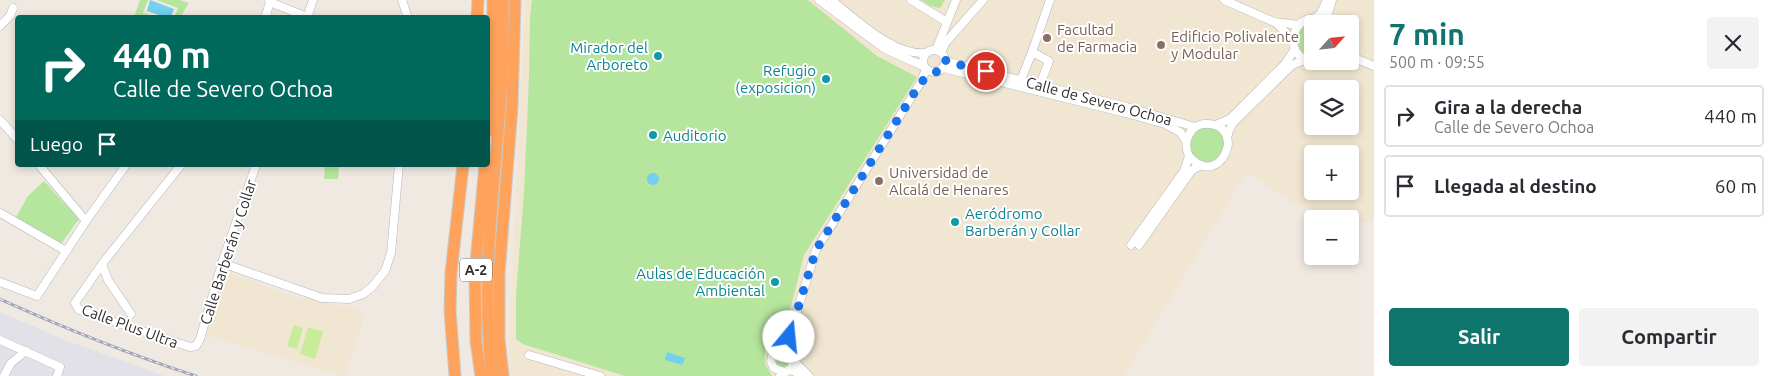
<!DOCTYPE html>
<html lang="es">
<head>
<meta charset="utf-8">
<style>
  :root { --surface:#fff; --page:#f2f2f3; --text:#2b2b33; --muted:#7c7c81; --line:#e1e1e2; --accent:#0f766e }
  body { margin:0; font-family:Ubuntu,sans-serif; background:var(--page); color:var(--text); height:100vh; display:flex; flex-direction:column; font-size:19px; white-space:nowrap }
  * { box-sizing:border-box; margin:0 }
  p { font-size:16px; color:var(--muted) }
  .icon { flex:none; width:28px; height:28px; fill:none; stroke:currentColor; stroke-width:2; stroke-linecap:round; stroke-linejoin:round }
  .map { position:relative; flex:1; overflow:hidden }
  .details { display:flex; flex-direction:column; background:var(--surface); width:400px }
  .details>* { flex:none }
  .top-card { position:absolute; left:15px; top:15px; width:475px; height:152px; border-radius:5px; box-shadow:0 2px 8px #0003; background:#00695c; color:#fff; overflow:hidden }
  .needle { width:32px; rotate:63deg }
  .controls { position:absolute; left:1304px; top:15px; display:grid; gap:10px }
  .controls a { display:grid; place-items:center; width:55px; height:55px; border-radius:5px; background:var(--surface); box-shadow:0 2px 8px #0003; font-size:25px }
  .pin { position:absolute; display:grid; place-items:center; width:42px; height:42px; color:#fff; margin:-21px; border:2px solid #fff; border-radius:50%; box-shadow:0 1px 5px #0007 }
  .me { position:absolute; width:55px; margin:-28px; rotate:17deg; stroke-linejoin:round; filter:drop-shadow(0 0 4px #0008) }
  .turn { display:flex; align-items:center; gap:18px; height:105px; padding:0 15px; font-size:22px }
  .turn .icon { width:65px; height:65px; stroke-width:2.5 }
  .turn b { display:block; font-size:35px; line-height:42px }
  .then { display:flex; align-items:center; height:48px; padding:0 15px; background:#0003; gap:10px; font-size:19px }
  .round { display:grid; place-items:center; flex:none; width:52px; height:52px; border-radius:5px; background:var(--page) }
  .overview { display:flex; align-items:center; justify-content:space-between; height:85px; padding:0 15px }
  h1 { font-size:30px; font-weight:700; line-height:38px; color:var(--accent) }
  .action { display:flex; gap:10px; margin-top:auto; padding:10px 15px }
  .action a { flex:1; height:58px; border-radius:5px; background:var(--accent); color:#fff; font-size:20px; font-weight:700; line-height:58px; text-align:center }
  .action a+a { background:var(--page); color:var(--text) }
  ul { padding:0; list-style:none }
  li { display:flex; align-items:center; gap:15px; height:62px; margin:0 10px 8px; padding:0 5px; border:2px solid var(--line); border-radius:5px }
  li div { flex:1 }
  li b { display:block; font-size:19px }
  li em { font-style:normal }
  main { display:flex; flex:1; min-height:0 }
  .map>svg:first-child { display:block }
  .industrial { fill:#e3e1e8 }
  .education { fill:#f0e6d1; fill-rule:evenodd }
  .green { fill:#b6e59e }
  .pitch { fill:#c9ec9a }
  .water { fill:#75cff0 }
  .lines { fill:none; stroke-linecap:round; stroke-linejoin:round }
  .minor-casing { stroke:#b4b7c1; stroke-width:9 }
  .highway-casing { stroke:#c9c9c9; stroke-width:13 }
  .minor { stroke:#fff; stroke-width:8 }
  .highway { stroke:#ffa35c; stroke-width:11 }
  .rail-casing { stroke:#a3a6b8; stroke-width:3 }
  .rail { stroke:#fff; stroke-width:1; stroke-dasharray:4; stroke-linecap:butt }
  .route { stroke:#1a73e8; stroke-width:9; stroke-dasharray:0 16.2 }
  .education-dot { fill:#8d6e63; stroke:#fff; stroke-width:2 }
  .culture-dot { fill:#0f9aa8; stroke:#fff; stroke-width:2 }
  .labels { text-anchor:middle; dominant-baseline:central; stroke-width:4; stroke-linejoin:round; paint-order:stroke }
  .shield { fill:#fff; stroke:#6d6d6d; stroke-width:1 }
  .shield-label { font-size:14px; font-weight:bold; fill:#2e2e2e }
  .education-label { font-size:15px; fill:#785e54; stroke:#fff; text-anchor:start }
  .culture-label { font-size:15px; fill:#0d838f; stroke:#fff; text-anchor:end }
  .street-label { font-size:15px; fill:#2e2e2e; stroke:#fff }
</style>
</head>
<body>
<main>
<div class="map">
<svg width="1374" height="376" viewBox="0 0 1374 376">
  <rect width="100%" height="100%" fill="#efe9e1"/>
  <polygon class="industrial" points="0,312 65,340 165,376 0,376"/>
  <g class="education">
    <path d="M525,0H1374V222H1350V219H1338L1295,204L1246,172L1124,376H509V343ZM1312,24H1350V61H1312ZM1312,89H1350V126H1312ZM1312,154H1350V191H1312Z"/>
    <polygon points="231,271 235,273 234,275 304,300 305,297 337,306 345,305 354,307 365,315 344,376 204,335 223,275 227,272"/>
  </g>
  <g class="green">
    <polygon points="140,0 148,0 143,13 157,17 134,17"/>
    <polygon points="157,0 180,0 189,3 180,17 176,17 177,16 175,15 178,8"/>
    <polygon points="532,0 808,0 877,56 917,77 804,255 783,337 765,350 765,364 772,376 625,376 523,344 516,339 516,296 524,192 529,78 530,17"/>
    <polygon points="921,0 945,0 940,8 930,6"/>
    <path d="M1309,22L1321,24H1312V57C1301,55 1290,41 1299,29C1302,26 1306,24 1309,22Z"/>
    <circle cx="1207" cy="145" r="18"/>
    <polygon points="325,165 339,165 338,179 324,179"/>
    <polygon points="44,181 79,219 61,244 16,217 28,196"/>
    <circle cx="782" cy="361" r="7"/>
  </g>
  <g class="pitch">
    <polygon points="294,325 303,328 297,349 287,346"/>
    <polygon points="308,327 323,332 315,359 300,354"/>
  </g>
  <g class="water">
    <polygon points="150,0 174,9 171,17 165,17 147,11"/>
    <circle cx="653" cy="179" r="6"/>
    <polygon points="667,352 685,358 682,365 665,360"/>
  </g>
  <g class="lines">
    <g class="minor-casing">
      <g id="minor">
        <polyline points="271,0 270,2 307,17"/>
        <polyline points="402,0 408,18"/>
        <polyline points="819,0 885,49 923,66"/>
        <path d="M831,0C856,19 893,56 926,53"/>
        <polyline points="911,0 947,22"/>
        <polyline points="1224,0 1274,22 1299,25"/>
        <polyline points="265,18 270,2 269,0"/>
        <polyline points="307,18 313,0"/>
        <polyline points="1314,19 1321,13 1327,0"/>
        <polyline points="1276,23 1293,40"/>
        <polyline points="1329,24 1327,17 1332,0"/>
        <polyline points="0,26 10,16 13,8"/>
        <circle cx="934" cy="61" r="11"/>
        <polyline points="936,50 956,0"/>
        <polyline points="941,52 946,42 983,0"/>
        <polyline points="1350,56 1374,66"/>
        <polyline points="946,60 952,63 1127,107 1195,127"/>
        <path d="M1318,61C1277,64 1292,1 1327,24"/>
        <polyline points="943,68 1126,113 1165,124 1180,132 1186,141"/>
        <polyline points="1021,80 1032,52"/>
        <polyline points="1040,85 1049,61 1032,52 1050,0"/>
        <polyline points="0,120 18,140"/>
        <polyline points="1216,125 1230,119 1285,64 1295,49"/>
        <polyline points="1227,137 1229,131 1233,123 1289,68 1294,64 1305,60"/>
        <polyline points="39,165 86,221"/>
        <polyline points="0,213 66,251"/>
        <path d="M1131,245L1184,171L1189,156C1182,142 1190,122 1209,124C1248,127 1219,191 1189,156"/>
        <polyline points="1139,245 1192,170 1201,165"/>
        <polyline points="222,263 322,298 349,299 363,294 372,287 385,271 391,253 399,165"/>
        <polyline points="102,264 75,303 79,310 190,347 196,346 200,339 222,263 256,165"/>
        <polyline points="0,282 37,296 86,221 126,165"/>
        <polyline points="131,314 108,280 102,264 181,165"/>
        <polyline points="0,340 60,367 57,376"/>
        <polyline points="529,355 600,376"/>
        <polyline points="794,361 809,376"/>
        <polyline points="788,370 794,371 801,376"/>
        <polyline points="784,372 774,368 771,362 772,356 780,349 790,352"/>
        <polyline points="4,376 11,363 26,351"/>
        <path d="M780,376C783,373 787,372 790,369C797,362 789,347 789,337L816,250L921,82L926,69"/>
      </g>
    </g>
    <g class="highway-casing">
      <g id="highway">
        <polyline points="477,18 478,0"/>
        <polyline points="488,131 493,38 493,0"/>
        <polyline points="455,376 450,311 451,273 463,165"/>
        <polyline points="481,376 476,341 475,273 485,165"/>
        <path d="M492,376C481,286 493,197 500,107C503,71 503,36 503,0"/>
        <polyline points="503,376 499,339 499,274 512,107 515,0"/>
      </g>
    </g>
    <use href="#minor" class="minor"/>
    <use href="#highway" class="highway"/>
    <g class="rail-casing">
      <path id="rail" d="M0,299C64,328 129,354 196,376"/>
    </g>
    <use href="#rail" class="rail"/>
  </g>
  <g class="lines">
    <polyline class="route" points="789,337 816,250 921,82 933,73 942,70 946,60 952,63 986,71"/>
  </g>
  <g class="education-dot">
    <circle cx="1047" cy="38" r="5"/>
    <circle cx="1161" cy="45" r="5"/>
    <circle cx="879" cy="181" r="5"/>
  </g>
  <g class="culture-dot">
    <circle cx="658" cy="56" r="5"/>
    <circle cx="826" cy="79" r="5"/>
    <circle cx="653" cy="135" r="5"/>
    <circle cx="955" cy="222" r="5"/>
    <circle cx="775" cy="282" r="5"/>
  </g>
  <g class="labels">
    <rect class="shield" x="460" y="258.5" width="32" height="23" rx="4"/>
    <g class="shield-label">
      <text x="476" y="270">A-2</text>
    </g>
    <g class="education-label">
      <text x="1057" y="29">Facultad<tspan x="1057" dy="17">de Farmacia</tspan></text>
      <text x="1171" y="36">Edificio Polivalente<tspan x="1171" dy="17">y Modular</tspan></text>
      <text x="889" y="172">Universidad de<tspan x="889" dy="17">Alcalá de Henares</tspan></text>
    </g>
    <g class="culture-label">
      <text x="648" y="47">Mirador del<tspan x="648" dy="17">Arboreto</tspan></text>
      <text x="816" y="70">Refugio<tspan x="816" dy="17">(exposicion)</tspan></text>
      <text x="663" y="135" text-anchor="start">Auditorio</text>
      <text x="965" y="213" text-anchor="start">Aeródromo<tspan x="965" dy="17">Barberán y Collar</tspan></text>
      <text x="765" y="273">Aulas de Educación<tspan x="765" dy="17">Ambiental</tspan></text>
    </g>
    <g class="street-label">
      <text transform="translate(1099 101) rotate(15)">Calle de Severo Ochoa</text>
      <text transform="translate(228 252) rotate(-72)">Calle Barberán y Collar</text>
      <text transform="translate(130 326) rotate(20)">Calle Plus Ultra</text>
    </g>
  </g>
</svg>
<div class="controls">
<a><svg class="needle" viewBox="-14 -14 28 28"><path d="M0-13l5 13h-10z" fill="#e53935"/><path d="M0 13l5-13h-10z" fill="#7c7c81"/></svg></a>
<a><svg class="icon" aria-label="layers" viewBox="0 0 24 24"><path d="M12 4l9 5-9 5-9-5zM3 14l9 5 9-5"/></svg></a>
<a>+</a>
<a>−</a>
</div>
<div class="pin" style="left:986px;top:71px;background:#d93025"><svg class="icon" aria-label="arrive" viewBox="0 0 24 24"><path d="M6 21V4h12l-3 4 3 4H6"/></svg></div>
<svg class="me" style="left:789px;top:337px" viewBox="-20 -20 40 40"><circle r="19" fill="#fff"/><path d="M0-13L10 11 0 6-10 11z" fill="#1a73e8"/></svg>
<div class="top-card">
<div class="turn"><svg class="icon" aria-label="right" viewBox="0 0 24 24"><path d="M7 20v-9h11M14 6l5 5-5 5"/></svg><div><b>440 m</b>Calle de Severo Ochoa</div></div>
<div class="then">Luego<svg class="icon" aria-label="arrive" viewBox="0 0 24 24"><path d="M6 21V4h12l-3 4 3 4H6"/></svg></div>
</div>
</div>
<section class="details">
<div class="overview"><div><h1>7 min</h1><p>500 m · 09:55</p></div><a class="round"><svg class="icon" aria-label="close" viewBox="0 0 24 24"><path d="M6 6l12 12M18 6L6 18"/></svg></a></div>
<ul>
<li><svg class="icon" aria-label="right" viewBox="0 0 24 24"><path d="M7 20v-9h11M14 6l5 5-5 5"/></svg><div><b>Gira a la derecha</b><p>Calle de Severo Ochoa</p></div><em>440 m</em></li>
<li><svg class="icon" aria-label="arrive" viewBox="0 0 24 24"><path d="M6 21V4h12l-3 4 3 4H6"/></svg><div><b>Llegada al destino</b></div><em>60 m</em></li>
</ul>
<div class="action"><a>Salir</a><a>Compartir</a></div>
</section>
</main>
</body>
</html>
